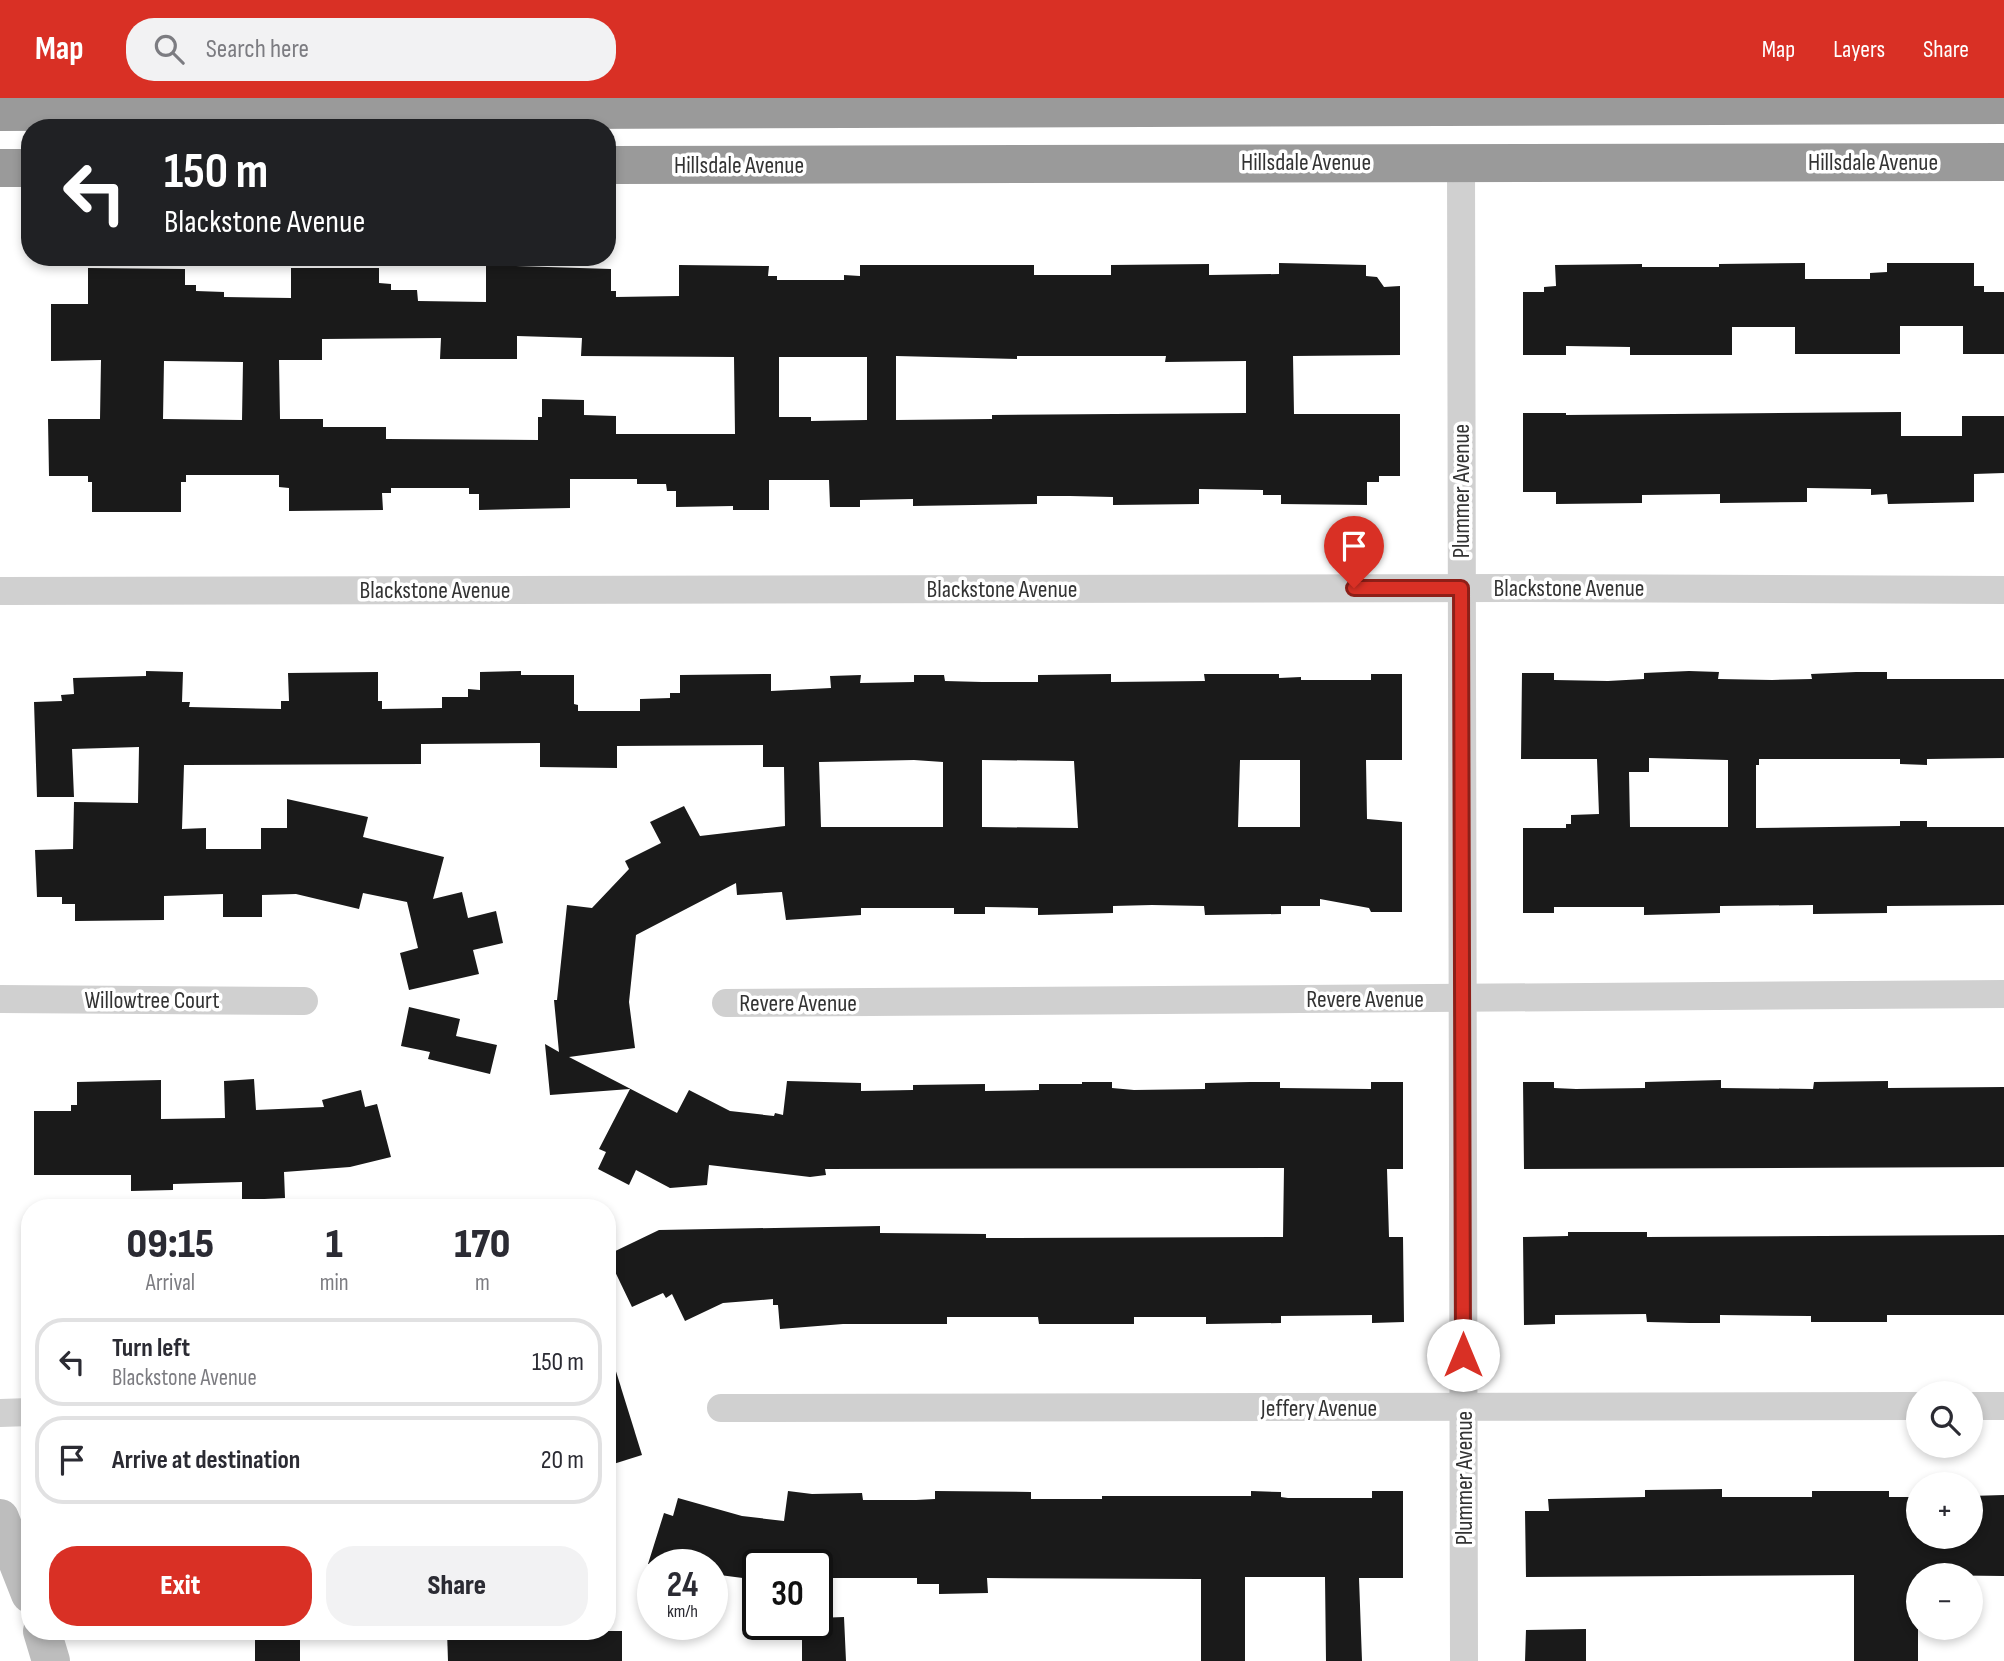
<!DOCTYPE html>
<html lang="en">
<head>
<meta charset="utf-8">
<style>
  :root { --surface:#fff; --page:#f2f2f3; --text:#2b2b33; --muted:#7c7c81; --line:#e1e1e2; --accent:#d93025 }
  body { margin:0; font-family:"Sofia Sans Condensed",sans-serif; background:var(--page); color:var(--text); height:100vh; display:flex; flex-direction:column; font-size:26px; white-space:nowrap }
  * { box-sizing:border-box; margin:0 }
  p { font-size:23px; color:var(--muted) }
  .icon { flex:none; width:38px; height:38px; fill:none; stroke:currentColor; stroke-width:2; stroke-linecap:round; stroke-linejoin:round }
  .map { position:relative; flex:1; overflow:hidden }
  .sheet { position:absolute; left:21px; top:1101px; width:595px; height:441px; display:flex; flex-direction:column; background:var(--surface); border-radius:28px; box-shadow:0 4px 10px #0003 }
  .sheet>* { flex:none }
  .top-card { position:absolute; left:21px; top:21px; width:595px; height:147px; border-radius:28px; box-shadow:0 4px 10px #0003; background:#202124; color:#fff; overflow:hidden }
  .buttons { position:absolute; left:1906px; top:1283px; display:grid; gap:14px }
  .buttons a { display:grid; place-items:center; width:77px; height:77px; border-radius:50%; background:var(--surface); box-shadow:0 4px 10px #0003; font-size:35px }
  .speed { position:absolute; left:637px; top:1451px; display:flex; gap:14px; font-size:35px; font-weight:700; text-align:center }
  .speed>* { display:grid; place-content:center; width:91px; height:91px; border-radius:50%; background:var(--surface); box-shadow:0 4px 10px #0003; line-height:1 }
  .speed small { font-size:18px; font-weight:400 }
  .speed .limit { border:4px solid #111; border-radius:10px; background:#fff; color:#111 }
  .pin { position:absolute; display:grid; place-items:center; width:60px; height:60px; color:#fff; margin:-72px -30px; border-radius:50% 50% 50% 0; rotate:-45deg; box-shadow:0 0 7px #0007 }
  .pin .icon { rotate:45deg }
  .me { position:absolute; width:77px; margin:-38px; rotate:0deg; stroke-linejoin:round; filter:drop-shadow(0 0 5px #0008) }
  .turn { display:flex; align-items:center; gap:24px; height:147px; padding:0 28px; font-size:32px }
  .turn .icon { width:91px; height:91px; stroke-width:2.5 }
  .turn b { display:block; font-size:49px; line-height:60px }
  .eta { display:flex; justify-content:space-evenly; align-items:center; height:119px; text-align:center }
  .eta b { font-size:42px; font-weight:800; line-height:49px }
  .primary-button { display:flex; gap:14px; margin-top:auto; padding:14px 28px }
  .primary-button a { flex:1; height:80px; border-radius:28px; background:var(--accent); color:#fff; font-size:28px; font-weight:800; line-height:80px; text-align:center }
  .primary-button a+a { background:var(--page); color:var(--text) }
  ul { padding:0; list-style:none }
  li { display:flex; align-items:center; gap:21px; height:88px; margin:0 14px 10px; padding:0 14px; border:4px solid var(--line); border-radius:28px }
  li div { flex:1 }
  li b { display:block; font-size:26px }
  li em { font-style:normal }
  header { display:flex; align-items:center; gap:42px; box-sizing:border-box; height:98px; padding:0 35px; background:var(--accent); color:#fff }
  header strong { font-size:33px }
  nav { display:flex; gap:38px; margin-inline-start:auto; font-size:24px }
  .search { width:490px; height:63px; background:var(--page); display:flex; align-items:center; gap:18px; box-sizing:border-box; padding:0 24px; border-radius:28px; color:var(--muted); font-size:26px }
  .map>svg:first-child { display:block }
  .building { fill:#1a1a1a; fill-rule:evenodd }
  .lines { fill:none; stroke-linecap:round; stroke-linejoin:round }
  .street { stroke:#d0d0d0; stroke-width:28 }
  .secondary { stroke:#bdbdbd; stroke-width:38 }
  .highway { stroke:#9a9a9a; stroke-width:38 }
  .route-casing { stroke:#8d1f18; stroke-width:18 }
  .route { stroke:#d93025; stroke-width:12 }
  .labels { text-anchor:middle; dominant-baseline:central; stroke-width:7; stroke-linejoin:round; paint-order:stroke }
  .street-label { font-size:24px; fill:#333; stroke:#fff }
</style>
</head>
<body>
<header>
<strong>Map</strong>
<div class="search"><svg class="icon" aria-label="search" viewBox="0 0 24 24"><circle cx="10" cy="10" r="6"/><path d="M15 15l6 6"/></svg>Search here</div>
<nav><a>Map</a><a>Layers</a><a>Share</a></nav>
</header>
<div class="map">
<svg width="2004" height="1563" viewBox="0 0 2004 1563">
  <rect width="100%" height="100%" fill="#fff"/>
  <g class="building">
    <path d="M1279,165L1366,167V178L1377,179L1384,189L1400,188V257L1293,258L1294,316H1400V378H1379V384H1367V407L1281,406V397H1263V392L1199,391V406L1113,407V399L1070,398H1037V406L913,408V401L860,402V409H830L829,382H769V412H733V408L676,409V393H667L666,386H637V381H570V410L479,412V396H469V390H391V395H382L383,412L289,413V390L279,389V377H186V384H181V414H92V384H88V378H49L48,321H100L101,262L51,263V206H88V170L185,171V187H196V193L224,194V199L291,200V170H379V185L391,186V192H417L418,203L486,204V167L611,171V193H616V199L679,198V167L769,168L768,178H777V182H844V177L860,178V167H1034V177H1111V167L1209,166V177L1279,176ZM517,238L582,240L581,258L734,259L735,336H616V318L584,317V302L542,301V319H538V342L386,341V329H323V321H280L279,262H322V241L441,240L440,261H517ZM896,258L1017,261V258H1166L1165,264L1246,263V315L992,317V321L896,322ZM779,259H867V322L811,323V319H779ZM164,263L243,264L242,322L163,321Z"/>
    <polygon points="1805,165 1805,181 1870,181 1870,175 1887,174 1887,165 1974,165 1974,188 1984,188 1984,194 2004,194 2004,256 1963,256 1963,228 1900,228 1900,256 1795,256 1795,229 1732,229 1732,257 1630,257 1630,249 1566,248 1566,257 1523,257 1523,194 1544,194 1544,189 1556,188 1555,167 1642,166 1642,169 1719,169 1719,166"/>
    <polygon points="1901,314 1901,338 1962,338 1962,318 2004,318 2004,375 1974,376 1974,404 1888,406 1887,396 1871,397 1871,391 1807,390 1807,404 1720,405 1720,396 1642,397 1642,405 1556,406 1556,394 1523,394 1523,315 1566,315 1566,317"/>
    <path d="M146,573L183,574L182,604H190L189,609L281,611V603H289L288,575L378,574V603H382V611L442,610V599H468V591L480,592V574L521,573V577H574V606L578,607V613H640V601L670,600V595H680V577L771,576V593L831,590L830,578L861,577L860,585L914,584V577H944L945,583L982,584H1038V577L1111,576V584L1205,583L1204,576H1279V580L1301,579V582H1371V576H1402V662H1366L1367,721L1402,724V814H1371L1369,810L1320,801V808H1281V816L1205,817L1204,808L1152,807L1113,808V815L1038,817V810L985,809V816H954V810H861V817L786,822L782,794L737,797L736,785L636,837L629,904L635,950L569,959L677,1015L689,992L730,1013L774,1018L775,1015L783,1017L787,983L861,985V993L913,992V987L985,986V993L1039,992V986H1082V984H1112V990L1134,992L1205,991V985L1250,984H1280V990L1371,991V984H1403V1071H1387L1389,1139H1403L1404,1224L1372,1225V1217L1281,1218V1225L1206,1226V1219H1134V1226H1039L1038,1219H947V1226H843L780,1231L778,1207H773V1201L723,1205L685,1223L672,1196L666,1200L663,1195L632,1209L607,1157L659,1132L880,1128V1135L986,1136V1140L1283,1139L1284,1070L825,1071L826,1077L810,1079L709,1067L707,1087L670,1090L636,1072L629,1087L598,1071L606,1054L599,1051L630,991L550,997L545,946L559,954L554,902H557L567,807L592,810L629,771L625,763L661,745L650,724L684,708L700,738L785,728L784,669H763V647L617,648V670L540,669V645L421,646V666L184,667L182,731L206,730V751H261V730H287V701L368,719L363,739L444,759L433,801L462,794L468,820L496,813L503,845L473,852L479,876L409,892L400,855L418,850L407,804L363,795L359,811L296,796L262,797V819H223V796L164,798V822L75,823V806H62V799H37L35,752L73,751L74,704L138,705L139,649L72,651L74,699H37L34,604L62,603L61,597L74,596L73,580L146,578ZM914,662L943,664V729H821L819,664ZM982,662L1074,663L1078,730L982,729ZM1240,662H1300V729H1238Z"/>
    <path d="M1689,573L1719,574L1718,581L1772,582L1812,581L1811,576L1856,574H1887V581H2004V660L1927,661V667L1900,666V661H1759V667H1756V730L1900,728V723H1927V729H2004V807L1887,808V815L1813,816V807L1720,808V815L1644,817V809H1554V815H1523V730H1566V726H1571V717L1599,716L1597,661H1521L1522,575H1554V582L1608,583L1644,581V575ZM1649,660L1728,662V729H1630L1629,674H1649Z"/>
    <polygon points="409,909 460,921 456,938 497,947 490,976 428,961 430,954 401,948"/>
    <polygon points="254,981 256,1012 324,1009 322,1002 361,992 365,1009 377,1006 391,1059 350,1069 284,1074 285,1100 242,1102 242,1084 173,1086 173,1092 131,1093 131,1077 34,1077 34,1013 71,1013 71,1007 77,1007 77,984 161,982 161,1021 225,1020 224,983"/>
    <polygon points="1721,982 1721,990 1813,991 1814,984 1888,983 1888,990 2004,989 2004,1069 1524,1071 1523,984 1554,984 1554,990 1576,991 1645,990 1645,984"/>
    <polygon points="1568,1134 1647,1134 1647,1139 2004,1137 2004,1217 1887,1217 1887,1224 1811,1224 1811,1218 1720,1217 1720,1225 1690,1225 1647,1224 1646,1216 1555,1217 1555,1226 1524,1227 1523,1139 1568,1138"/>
    <polygon points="614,1267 642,1357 607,1368 607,1268"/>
    <polygon points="1722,1391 1722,1399 1812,1399 1812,1393 1889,1393 1889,1399 1918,1399 1918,1438 1970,1438 1970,1398 2004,1397 2004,1478 1918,1477 1918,1563 1854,1563 1854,1477 1526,1479 1525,1413 1549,1413 1548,1401 1645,1399 1645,1392"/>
    <polygon points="788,1393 812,1396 862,1395 863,1402 916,1402 935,1401 935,1393 1031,1394 1031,1401 1102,1401 1102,1398 1251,1398 1251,1393 1281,1394 1281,1399 1288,1400 1372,1400 1372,1393 1403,1393 1403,1480 1359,1480 1362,1563 1326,1563 1325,1479 1245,1479 1245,1563 1201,1563 1201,1481 987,1480 988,1495 939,1496 939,1486 917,1486 917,1480 830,1480 830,1466 758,1466 758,1482 712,1476 712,1466 648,1466 664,1415 673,1418 678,1400 742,1418 784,1423"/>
    <polygon points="844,1519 846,1563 802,1563 802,1526 817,1526 817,1520"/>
    <polygon points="1586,1531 1586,1563 1525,1563 1526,1532"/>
    <rect x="255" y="1533" width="45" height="30"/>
    <polygon points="447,1533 622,1533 622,1563 448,1563"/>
  </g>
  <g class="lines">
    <g class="street">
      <polyline points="1461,64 1464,1563"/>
      <polyline points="0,493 1511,490 2004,492"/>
      <polyline points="0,901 304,903"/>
      <polyline points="726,905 2004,896"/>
      <polyline points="1970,1308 2004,1308"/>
      <polyline points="721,1310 1918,1308"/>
      <polyline points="0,1315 30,1314"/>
    </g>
    <g class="secondary">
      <polyline points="0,1420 30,1496"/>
      <polyline points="42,1533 51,1563"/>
    </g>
    <g class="highway">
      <polyline points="0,14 2004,7"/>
      <polyline points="607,67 2004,64"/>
      <polyline points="0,70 30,70"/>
    </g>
  </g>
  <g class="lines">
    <g class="route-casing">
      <polyline id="route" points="1354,490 1461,490 1463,1257"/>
    </g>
    <use href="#route" class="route"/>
  </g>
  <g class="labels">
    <g class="street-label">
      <text x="1306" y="64">Hillsdale Avenue</text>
      <text x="1873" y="64">Hillsdale Avenue</text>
      <text x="739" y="67">Hillsdale Avenue</text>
      <text transform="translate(1461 393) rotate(-90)">Plummer Avenue</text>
      <text x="1569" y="490">Blackstone Avenue</text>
      <text x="1002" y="491">Blackstone Avenue</text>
      <text x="435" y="492">Blackstone Avenue</text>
      <text x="1365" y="901">Revere Avenue</text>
      <text x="152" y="902">Willowtree Court</text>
      <text x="798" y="905">Revere Avenue</text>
      <text x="1319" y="1310">Jeffery Avenue</text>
      <text transform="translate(1464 1380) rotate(-90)">Plummer Avenue</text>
    </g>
  </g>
</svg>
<div class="buttons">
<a><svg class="icon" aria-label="search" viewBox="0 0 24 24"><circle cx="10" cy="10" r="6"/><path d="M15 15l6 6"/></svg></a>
<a>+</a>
<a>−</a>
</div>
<div class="speed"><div>24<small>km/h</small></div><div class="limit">30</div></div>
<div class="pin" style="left:1354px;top:490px;background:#d93025"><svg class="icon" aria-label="arrive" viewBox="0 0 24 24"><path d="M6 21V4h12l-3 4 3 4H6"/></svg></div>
<svg class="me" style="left:1463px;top:1257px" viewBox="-20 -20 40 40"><circle r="19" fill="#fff"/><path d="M0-13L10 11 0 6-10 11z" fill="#d93025"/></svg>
<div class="top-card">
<div class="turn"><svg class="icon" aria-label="left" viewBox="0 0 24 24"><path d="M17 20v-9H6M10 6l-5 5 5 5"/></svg><div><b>150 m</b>Blackstone Avenue</div></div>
</div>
<section class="sheet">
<div class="eta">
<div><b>09:15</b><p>Arrival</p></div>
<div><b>1</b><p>min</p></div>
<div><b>170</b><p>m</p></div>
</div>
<ul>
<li><svg class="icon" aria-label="left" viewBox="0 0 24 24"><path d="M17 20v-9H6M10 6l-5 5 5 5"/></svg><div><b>Turn left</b><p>Blackstone Avenue</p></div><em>150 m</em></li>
<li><svg class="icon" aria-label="arrive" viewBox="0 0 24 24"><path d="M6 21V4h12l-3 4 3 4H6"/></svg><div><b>Arrive at destination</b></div><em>20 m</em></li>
</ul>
<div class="primary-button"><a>Exit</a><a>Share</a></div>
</section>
</div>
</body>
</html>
